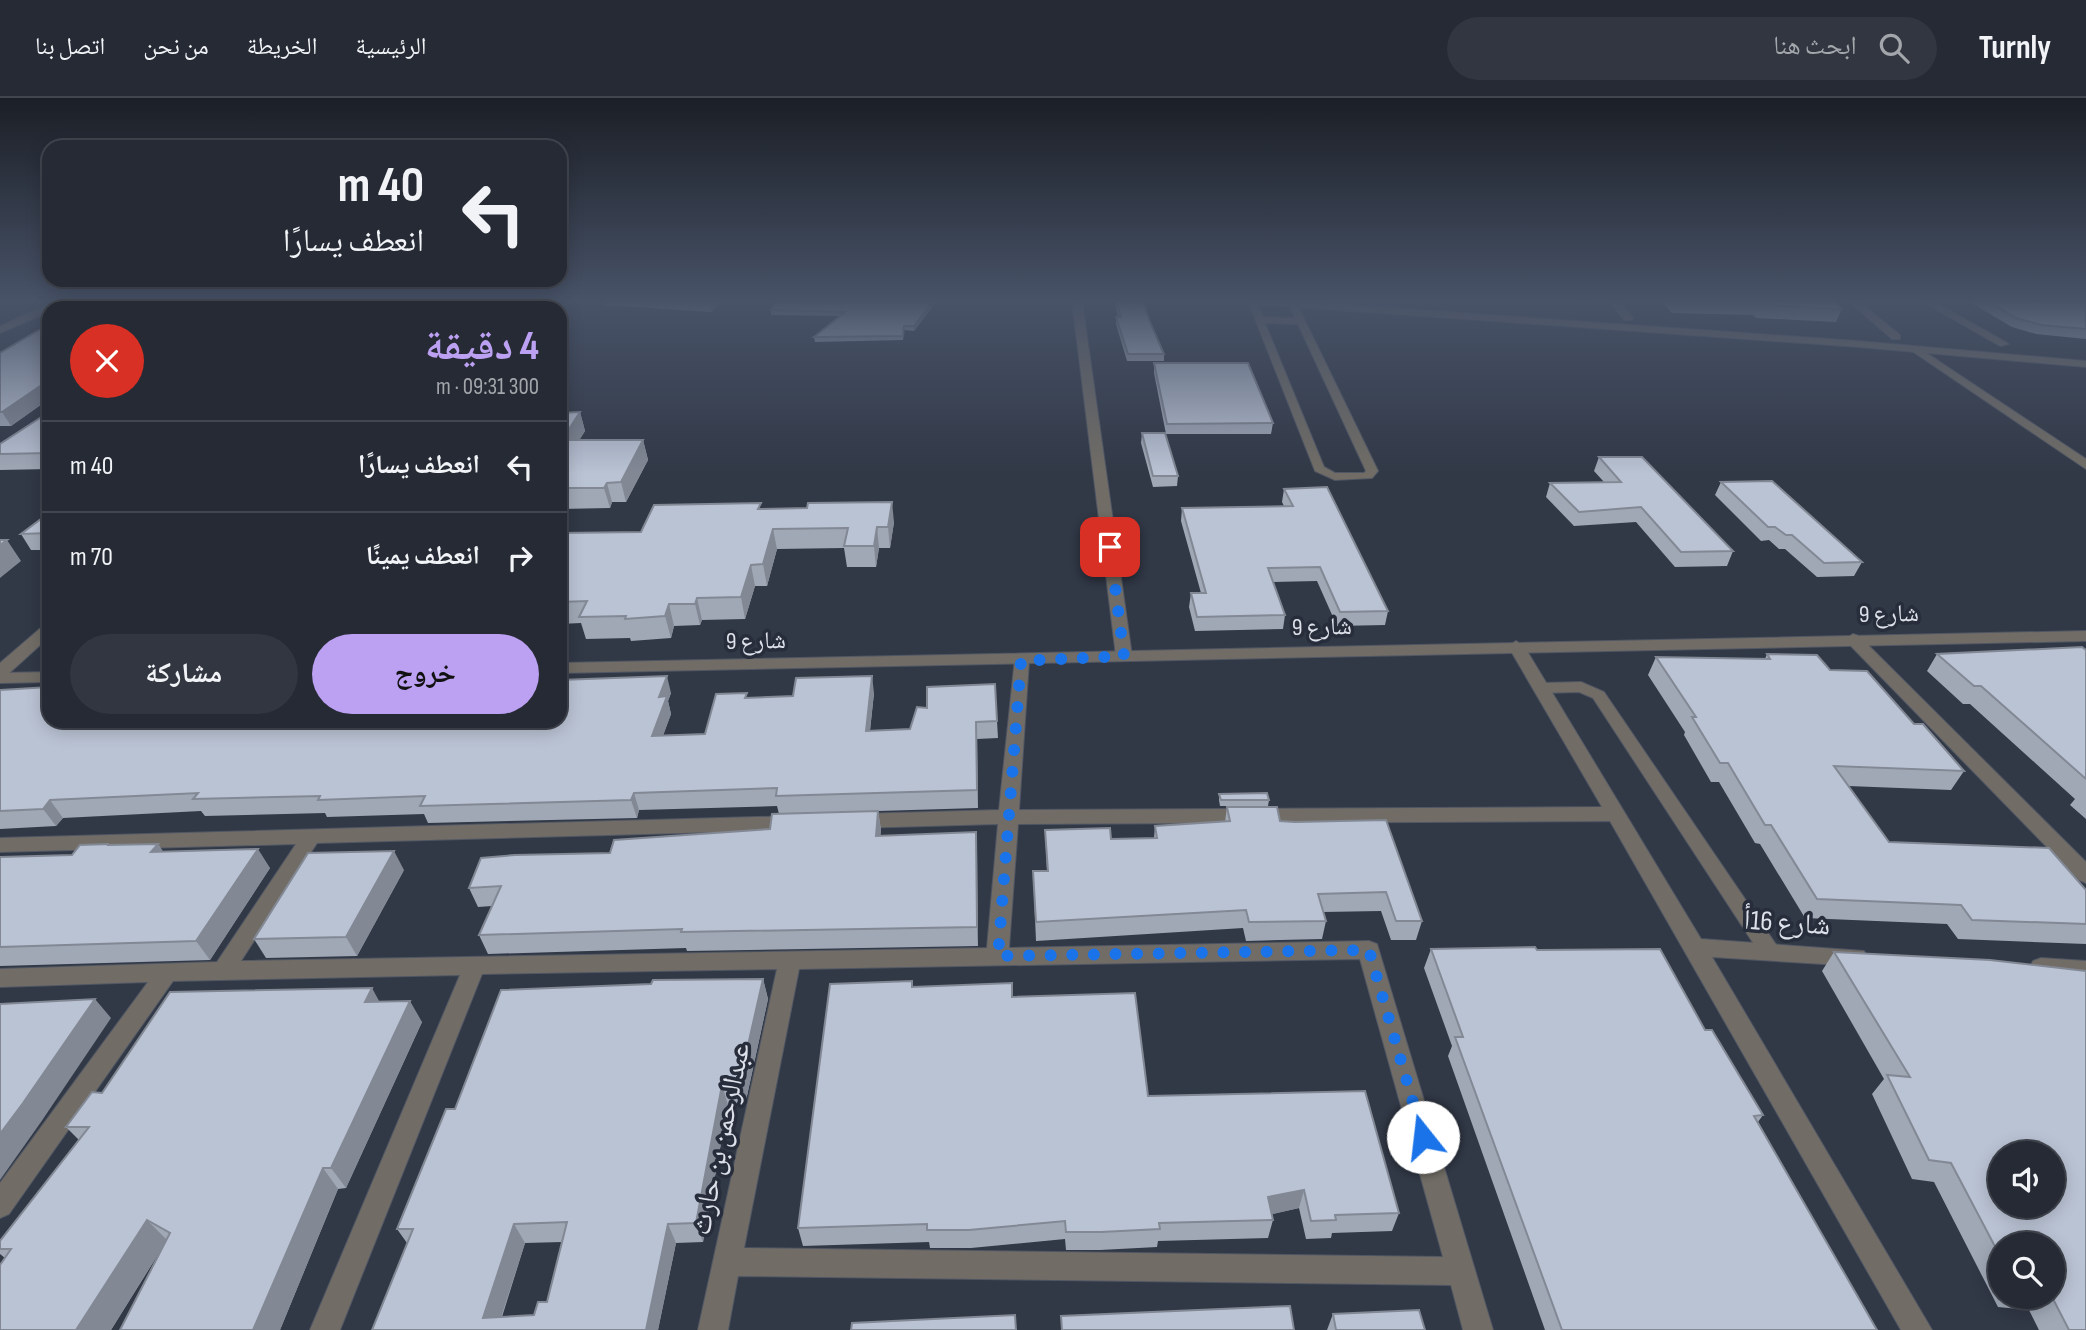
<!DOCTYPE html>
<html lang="ar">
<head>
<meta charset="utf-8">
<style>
  :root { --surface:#252a34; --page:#313640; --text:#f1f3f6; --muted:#a3a7ac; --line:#42464f; --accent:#bca0f2 }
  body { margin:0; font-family:"Sofia Sans Condensed","Noto Naskh Arabic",sans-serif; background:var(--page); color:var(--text); direction:rtl; height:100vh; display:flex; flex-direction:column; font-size:26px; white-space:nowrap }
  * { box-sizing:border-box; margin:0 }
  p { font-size:23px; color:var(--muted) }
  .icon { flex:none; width:38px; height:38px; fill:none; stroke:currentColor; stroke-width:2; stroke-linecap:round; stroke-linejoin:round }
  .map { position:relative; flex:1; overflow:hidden; direction:ltr }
  .panel { position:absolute; left:42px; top:203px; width:525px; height:427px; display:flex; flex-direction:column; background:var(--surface); border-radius:21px; box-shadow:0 4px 18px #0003,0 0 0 2px var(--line); direction:rtl }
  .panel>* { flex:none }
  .guide { position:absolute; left:42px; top:42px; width:525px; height:147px; border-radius:21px; box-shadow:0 4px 18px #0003,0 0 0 2px var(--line); direction:rtl; background:#252a34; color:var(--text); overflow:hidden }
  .controls { position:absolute; left:1988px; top:1043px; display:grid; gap:14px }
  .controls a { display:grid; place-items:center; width:77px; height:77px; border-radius:50%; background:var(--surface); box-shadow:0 4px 18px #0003,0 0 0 2px var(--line); font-size:35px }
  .pin { position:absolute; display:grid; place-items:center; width:60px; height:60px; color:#fff; margin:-30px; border-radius:14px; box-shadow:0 4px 10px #0006 }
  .me { position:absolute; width:77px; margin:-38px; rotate:344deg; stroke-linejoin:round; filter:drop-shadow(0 0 5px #0008) }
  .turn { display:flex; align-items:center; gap:24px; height:147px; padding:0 28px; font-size:32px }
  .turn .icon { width:91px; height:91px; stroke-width:2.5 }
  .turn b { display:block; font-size:49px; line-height:60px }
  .round { display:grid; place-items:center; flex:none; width:74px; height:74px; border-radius:37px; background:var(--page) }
  .overview { display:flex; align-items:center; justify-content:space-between; height:119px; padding:0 28px }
  h1 { font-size:42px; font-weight:700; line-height:52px; color:var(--accent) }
  .cta { display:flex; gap:14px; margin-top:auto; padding:14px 28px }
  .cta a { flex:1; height:80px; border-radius:42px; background:var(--accent); color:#111; font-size:28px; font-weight:700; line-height:80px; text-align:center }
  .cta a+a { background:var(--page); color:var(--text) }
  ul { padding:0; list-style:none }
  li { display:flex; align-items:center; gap:21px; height:91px; padding:0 28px; border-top:2px solid var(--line) }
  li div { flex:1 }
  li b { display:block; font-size:26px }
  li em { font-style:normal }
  header { display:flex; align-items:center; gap:42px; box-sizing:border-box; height:98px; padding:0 35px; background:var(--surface); border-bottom:2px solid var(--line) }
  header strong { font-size:33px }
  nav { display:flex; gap:38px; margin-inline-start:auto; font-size:24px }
  .search { width:490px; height:63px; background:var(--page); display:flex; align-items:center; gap:18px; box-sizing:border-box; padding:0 24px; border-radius:38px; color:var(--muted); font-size:26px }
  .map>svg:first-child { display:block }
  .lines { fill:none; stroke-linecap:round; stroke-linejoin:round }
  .service-casing { stroke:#505664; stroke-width:2 }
  .minor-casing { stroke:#505664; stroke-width:2 }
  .tertiary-casing { stroke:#505664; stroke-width:2 }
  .service { fill:#716d66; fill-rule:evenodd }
  .minor { fill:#716d66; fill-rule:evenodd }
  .tertiary { fill:#716d66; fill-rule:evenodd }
  .wall { fill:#a0a8b6; fill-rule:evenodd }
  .shaded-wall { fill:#828894 }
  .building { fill:#bac3d4; stroke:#828894; stroke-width:2; fill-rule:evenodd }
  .route { stroke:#1a73e8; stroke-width:12; stroke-dasharray:0 21.6 }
  .labels { text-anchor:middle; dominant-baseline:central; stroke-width:7; stroke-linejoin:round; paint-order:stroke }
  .street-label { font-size:24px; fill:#dde1ea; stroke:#272d3b }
  .near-street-label { font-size:28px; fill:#dde1ea; stroke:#272d3b }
</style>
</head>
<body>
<header>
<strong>Turnly</strong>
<div class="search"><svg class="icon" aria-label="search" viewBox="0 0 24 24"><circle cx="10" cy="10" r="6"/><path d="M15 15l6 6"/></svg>ابحث هنا</div>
<nav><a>الرئيسية</a><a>الخريطة</a><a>من نحن</a><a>اتصل بنا</a></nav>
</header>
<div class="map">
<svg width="2086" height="1232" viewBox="0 0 2086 1232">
  <rect width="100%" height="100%" fill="#313846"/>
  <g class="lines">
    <g class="service-casing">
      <g id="service">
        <path d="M1248,203H1256L1263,219L1295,220L1289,206L1296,204L1378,373L1372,380L1335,382L1315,373ZM1265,225L1298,226L1366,373L1364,375H1335L1324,369Z"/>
        <polygon points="1581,584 1604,594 1777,848 1780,854 1777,860 1770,862 1763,860 1593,600 1579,594 1542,595 1534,590 1542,585"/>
      </g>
    </g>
    <g class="minor-casing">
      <g id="minor">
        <polygon points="410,203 421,203 414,210 403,210"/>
        <polygon points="1072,203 1082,203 1132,558 1124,563 1116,558"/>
        <polygon points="1609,203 1619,203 1633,220 1632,222 1624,222"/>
        <polygon points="1848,203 1859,203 1900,237 1900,241 1892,241"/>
        <polygon points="1921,203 1934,203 2009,246 2000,248"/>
        <polygon points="1916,248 2086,361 2086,371 1912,253 1912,249"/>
        <polygon points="49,526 49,539 6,578 0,579 0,565 43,528"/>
        <polygon points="1853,536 1859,538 2086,764 2086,785 2079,782 1847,544 1845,541"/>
        <path d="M1516,543L1524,548L1701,841L1864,853L1867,859L1864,865L1856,868L1712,859L1932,1232H1901L1610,723L1018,726L1009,850L1369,843L1377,846L1493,1232H1463L1451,1187L738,1178L728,1232H698L777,871L482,876L340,1232H310L460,877L173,883L9,1116L0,1120V1085L148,884L0,889V871L217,864L296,746L0,754V740L794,718L801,720L804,725L801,730L794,732L317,745L241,863L987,850L998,726L857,730L850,728L847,723L850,718L857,716L999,712L1015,560H1027L1029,563L1019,712L1602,709L1508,548ZM1360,861L1443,1159L744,1150L799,871Z"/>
        <polygon points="2041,860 2086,863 2086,881 2033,875 2030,869 2033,863"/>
      </g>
    </g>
    <g class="tertiary-casing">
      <g id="tertiary">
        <polygon points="56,203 70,203 57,210 49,210 49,214 0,235 0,228"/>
        <polygon points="1246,203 1296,203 1858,243 2086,263 2086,269 1858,249 1251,206"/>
        <polygon points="2086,533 2086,543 560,575 560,565"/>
        <polygon points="49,574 49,584 0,585 0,575"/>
      </g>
    </g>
    <use href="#service" class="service"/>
    <use href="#minor" class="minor"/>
    <use href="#tertiary" class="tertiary"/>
  </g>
  <g class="wall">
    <polygon points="603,203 723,203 711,214 604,207"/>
    <polygon points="937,203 914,233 904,232 903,242 815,244 814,239 839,218 771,217 771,212"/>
    <polygon points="1114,203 1143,203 1150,224 1164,256 1164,263 1127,263 1116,226 1116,219 1118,219"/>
    <polygon points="1557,203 1589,203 1588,206"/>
    <polygon points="1661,203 1834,203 1842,211 1836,224 1756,220 1753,217 1672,215"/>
    <polygon points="1968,203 2086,203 2086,241 2036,236 2012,229"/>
    <polygon points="49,232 49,301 11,328 0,328 0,255"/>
    <polygon points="1154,265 1273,325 1271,336 1166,336 1154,275"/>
    <polygon points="49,314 49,371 0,372 0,346"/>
    <polygon points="580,314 585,333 579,342 643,342 648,362 626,404 612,404 610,410 560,411 560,315"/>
    <polygon points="1142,335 1178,378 1177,388 1153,389 1141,345"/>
    <polygon points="1599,359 1733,453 1727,468 1675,469 1636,424 1574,428 1546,399 1550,385 1604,384 1594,373"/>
    <polygon points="1721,384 1862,464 1854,478 1817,479 1785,451 1779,451 1769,442 1761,443 1715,397"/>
    <polygon points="1284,391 1388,513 1385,527 1337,528 1317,483 1273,484 1285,517 1283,531 1195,533 1189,509 1191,495 1201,495 1181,423 1182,410 1284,408 1282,404"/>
    <polygon points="762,411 894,424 890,450 879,450 876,469 847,469 844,450 777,451 767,488 755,488 745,521 702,522 700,527 674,528 671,540 631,543 630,540 586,541 581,525 560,526 560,435 641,434"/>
    <polygon points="49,415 49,452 31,452 21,436"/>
    <polygon points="2086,552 2086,721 2070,707 2075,701 1970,606 1963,606 1927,573 1937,556"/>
    <polygon points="1767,556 1830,572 1914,626 1964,673 1951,692 1848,688 1889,744 2086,792 2086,846 1958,841 1947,826 1805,820 1760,746 1755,745 1719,684 1711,684 1684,637 1685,634 1648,577 1656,559 1765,561"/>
    <polygon points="0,592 49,623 671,595 668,603 671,616 663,637 705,636 748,600 874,595 870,633 910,631 917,609 997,623 998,640 977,641 978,710 779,716 777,708 639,712 637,720 428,725 424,716 327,719 325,715 205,718 201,713 63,720 56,728 0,731"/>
    <polygon points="1219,696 1269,702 1268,708 1220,708 1219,702"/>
    <polygon points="1227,709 1280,723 1295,724 1422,823 1416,842 1391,842 1381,813 1323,814 1326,823 1322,841 1246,843 1243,830 1036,843 1033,773 1047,773 1045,732 1111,741 1154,740 1155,728 1225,724"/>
    <polygon points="878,713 881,732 880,738 976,734 978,848 687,853 686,850 488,856 479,837 492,808 478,809 469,790 610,755 770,731"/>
    <polygon points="158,746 163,754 270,770 210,862 0,868 0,759 72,757 110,747"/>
    <polygon points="404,772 357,858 266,860 254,841"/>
    <polygon points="1431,851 1537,852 1705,932 1763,1017 1758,1024 1877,1232 1545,1232 1448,958 1452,948 1424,870"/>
    <path d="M1834,854L2086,1232H2039L2029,1212L1998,1209L1934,1084L1912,1081L1872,996L1884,981L1822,873ZM2000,1146L2053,1199H2000Z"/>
    <path d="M763,881L768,901L745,1007H728L703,1144L676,1145L658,1232H372L407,1145L397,1131L455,1011ZM562,1144L547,1204L534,1217L502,1219L525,1145Z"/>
    <polygon points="912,883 913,889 1012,899 1148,998 1399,1115 1392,1133 1332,1135 1331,1140 1306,1141 1299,1110 1272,1116 1273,1122 1268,1140 1158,1143 1157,1149 1100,1152 1066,1152 1065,1141 971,1150 930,1150 929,1144 803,1148 798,1130"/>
    <polygon points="379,903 422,924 346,1090 338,1091 280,1232 120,1232 164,1147 111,1232 0,1232 5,1160 0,1156 0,1143 79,1042 66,1029 102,995"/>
    <polygon points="1333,1216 1425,1232 1327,1232"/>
  </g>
  <g class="shaded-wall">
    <polygon points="141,203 167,203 156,210 130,210"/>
    <polygon points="483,203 497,203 491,210 477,210"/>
    <polygon points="710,203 723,203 711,214 709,205"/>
    <polygon points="933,203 937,203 914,233 914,228"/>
    <polygon points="49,282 49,301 11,328 2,314"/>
    <polygon points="580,314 585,333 568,361 562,342"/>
    <polygon points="643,342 648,362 626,404 621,384"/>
    <polygon points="607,385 612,404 610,410 604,390"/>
    <polygon points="892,404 894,424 890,450 888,429"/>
    <polygon points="877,429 879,450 876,469 874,448"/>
    <polygon points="773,431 777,451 767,488 763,466"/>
    <polygon points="7,442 21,463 0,480 0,447"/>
    <polygon points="751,467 755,488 745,521 741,499"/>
    <polygon points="697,500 702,522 700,527 695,506"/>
    <polygon points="669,506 674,528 671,540 665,518"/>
    <polygon points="667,578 671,595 668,603 671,616 657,655 652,638 659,599"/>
    <polygon points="872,578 874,595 868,650 866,633"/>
    <polygon points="634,695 639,712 637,720 631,702"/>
    <polygon points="50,702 63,720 56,728 43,711"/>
    <polygon points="878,713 881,732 879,757 876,738"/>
    <polygon points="976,734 977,753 978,848 977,829"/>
    <polygon points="158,746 171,765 151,754"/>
    <polygon points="258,751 270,770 210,862 196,843"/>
    <polygon points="394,753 404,772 357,858 346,839"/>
    <polygon points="763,881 768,901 745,1007 739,987"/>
    <polygon points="372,890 384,912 365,904"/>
    <polygon points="95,901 111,920 41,1024 0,1082 0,1036"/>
    <polygon points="410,903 422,924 346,1090 331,1070"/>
    <polygon points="722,987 728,1007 703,1144 696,1125"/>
    <polygon points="323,1070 338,1091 280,1232 253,1232"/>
    <polygon points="1304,1092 1299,1110 1264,1118 1268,1099"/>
    <polygon points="147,1122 167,1142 111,1232 76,1232"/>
    <polygon points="514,1126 525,1145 497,1232 483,1220"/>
    <polygon points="668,1126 676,1145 658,1232 646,1232"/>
  </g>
  <g class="building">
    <polygon points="102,203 141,203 130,210 90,210"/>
    <polygon points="446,203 483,203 477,210 439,210"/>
    <polygon points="777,203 933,203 914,228 904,228 903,238 814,239 845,214 771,212"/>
    <polygon points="1116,203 1143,203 1150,224 1164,256 1128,256 1116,219 1121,219"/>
    <polygon points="1750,203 1834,203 1842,211 1761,207 1758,203"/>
    <polygon points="1988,203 2086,203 2086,231 2041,227 2016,220"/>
    <polygon points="39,232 49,232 49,282 2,314 0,314 0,255"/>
    <polygon points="1154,265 1248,265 1273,325 1167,326"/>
    <polygon points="49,314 49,355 0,356 0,346"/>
    <polygon points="580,314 562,342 643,342 621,384 607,385 604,390 560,390 560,315"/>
    <polygon points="1142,335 1165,335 1178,378 1153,378"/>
    <polygon points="1599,359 1642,359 1733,453 1681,454 1641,409 1579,414 1550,385 1621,384"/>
    <polygon points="1772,383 1862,464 1824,465 1792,437 1786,437 1775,429 1768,429 1721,384"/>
    <polygon points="1327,389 1388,513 1340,514 1320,469 1268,470 1285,517 1197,519 1191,495 1206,495 1182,410 1293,408 1284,391"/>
    <polygon points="892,404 888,429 877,429 874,448 844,448 848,430 773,431 763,466 751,467 741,499 697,500 695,506 669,506 665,518 625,521 626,518 579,519 587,503 560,504 560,435 641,434 654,407 761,405 758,411 807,410 808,405"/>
    <polygon points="49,415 49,435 21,436"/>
    <polygon points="0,442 7,442 0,447"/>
    <polygon points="2082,549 2086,552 2086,681 1981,588 1974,588 1937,556"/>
    <polygon points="1767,556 1817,557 1830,572 1867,573 1914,626 1923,626 1964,673 1834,668 1889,744 2049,750 2086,792 2086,826 1972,822 1961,807 1817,801 1771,727 1765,727 1728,665 1720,665 1692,619 1696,619 1656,559 1770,561"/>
    <polygon points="667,578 659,599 667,598 652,638 705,636 716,596 747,595 745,600 793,598 796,580 872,578 866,633 910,631 917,609 927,610 927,589 995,586 997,623 976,624 977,692 776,698 777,690 634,695 631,702 420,708 425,698 318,702 320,698 193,701 198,695 50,702 43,711 0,713 0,592 49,589 49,623 560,623 560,582"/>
    <polygon points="1267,695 1269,702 1221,702 1219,696"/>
    <polygon points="1227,709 1277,709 1280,723 1295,724 1386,722 1422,823 1396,823 1386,794 1318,796 1326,823 1249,824 1246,812 1036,824 1033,773 1048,773 1045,732 1110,730 1111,741 1157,740 1155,728 1230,723"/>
    <polygon points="878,713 876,738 976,734 977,829 681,834 682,831 479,837 501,788 469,790 481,760 515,757 610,755 614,742 770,731 772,716"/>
    <polygon points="109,746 107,747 158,746 151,754 258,751 196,843 0,849 0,759 72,757 80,747"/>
    <polygon points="394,753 346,839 254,841 308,755"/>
    <polygon points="1535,849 1537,852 1660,851 1705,932 1712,932 1763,1017 1754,1018 1877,1232 1562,1232 1455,939 1463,939 1431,851"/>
    <path d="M1834,854L1990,862L2086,873V1232H2069L2052,1199H2053V1146H2000V1158L1951,1065L1929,1062L1887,977L1910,979ZM2000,1055H2053V1108H2000Z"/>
    <path d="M763,881L739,987H722L696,1125L668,1126L646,1232H372L413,1131H397L446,1011H455L501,892L651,886L653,882ZM567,1124L547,1204H538L534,1217L483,1220L514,1126Z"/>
    <polygon points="912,883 912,889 1012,885 1012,899 1135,895 1148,998 1365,993 1399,1115 1335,1117 1336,1122 1311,1123 1304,1092 1268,1099 1273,1122 1159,1125 1160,1131 1101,1134 1066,1134 1065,1123 969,1132 927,1132 927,1126 798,1130 830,886"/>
    <polygon points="372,890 365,904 410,903 331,1070 323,1070 253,1232 120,1232 170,1135 147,1122 76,1232 0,1232 0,1167 11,1151 0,1151 0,1143 89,1029 66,1029 92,994 102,995 170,894"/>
    <polygon points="95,901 23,1005 0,1036 0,906"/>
    <polygon points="1290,1208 1294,1232 1062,1232 1061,1218"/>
    <polygon points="1419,1212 1425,1232 1336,1232 1333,1216"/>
    <polygon points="1015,1217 1016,1232 851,1232 852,1225"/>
  </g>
  <linearGradient id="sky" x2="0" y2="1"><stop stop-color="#1b1f26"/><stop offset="0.54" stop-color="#485368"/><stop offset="1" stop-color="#485368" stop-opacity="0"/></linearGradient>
  <rect width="2086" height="376" fill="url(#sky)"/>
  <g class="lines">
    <polyline class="route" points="1110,449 1124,558 1021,563 998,858 1369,852 1423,1039"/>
  </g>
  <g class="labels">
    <g class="street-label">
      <text transform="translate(1889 516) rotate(-1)">شارع 9</text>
      <text transform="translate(1322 529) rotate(-1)">شارع 9</text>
      <text transform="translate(756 543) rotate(-1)">شارع 9</text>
    </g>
    <g class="near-street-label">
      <text transform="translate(1787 825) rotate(4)">شارع 16أ</text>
      <text transform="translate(721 1041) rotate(-78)">عبدالرحمن بن حارث</text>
    </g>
  </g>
</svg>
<div class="controls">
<a><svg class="icon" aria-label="sound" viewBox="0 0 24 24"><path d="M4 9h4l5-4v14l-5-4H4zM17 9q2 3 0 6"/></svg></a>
<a><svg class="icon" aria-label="search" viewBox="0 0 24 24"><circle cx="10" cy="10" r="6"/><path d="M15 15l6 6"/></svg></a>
</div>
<div class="pin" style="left:1110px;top:449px;background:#d93025"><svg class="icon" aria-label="arrive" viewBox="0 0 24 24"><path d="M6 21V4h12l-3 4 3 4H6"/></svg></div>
<svg class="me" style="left:1423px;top:1039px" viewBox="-20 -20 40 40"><circle r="19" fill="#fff"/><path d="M0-13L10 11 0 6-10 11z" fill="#1a73e8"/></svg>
<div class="guide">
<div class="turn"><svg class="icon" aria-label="left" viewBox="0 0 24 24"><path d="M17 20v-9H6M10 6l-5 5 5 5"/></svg><div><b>40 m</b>انعطف يسارًا</div></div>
</div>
<section class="panel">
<div class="overview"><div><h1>4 دقيقة</h1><p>300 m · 09:31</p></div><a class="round" style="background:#d93025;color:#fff"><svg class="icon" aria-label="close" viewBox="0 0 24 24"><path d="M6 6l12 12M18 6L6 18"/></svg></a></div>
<ul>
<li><svg class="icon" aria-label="left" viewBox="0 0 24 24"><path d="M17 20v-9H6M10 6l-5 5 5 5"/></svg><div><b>انعطف يسارًا</b></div><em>40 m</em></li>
<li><svg class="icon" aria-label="right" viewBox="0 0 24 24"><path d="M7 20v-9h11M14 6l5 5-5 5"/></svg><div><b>انعطف يمينًا</b></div><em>70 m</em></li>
</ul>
<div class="cta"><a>خروج</a><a>مشاركة</a></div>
</section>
</div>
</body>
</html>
